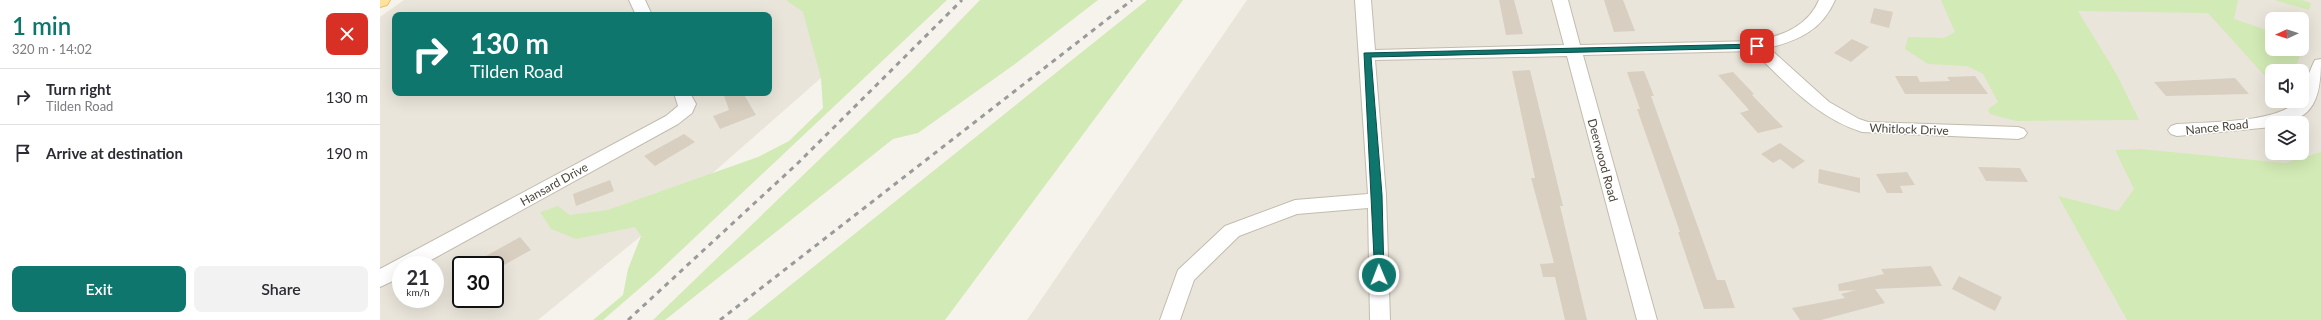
<!DOCTYPE html>
<html lang="en">
<head>
<meta charset="utf-8">
<style>
  :root { --surface:#fff; --page:#f2f2f3; --text:#2b2b33; --muted:#7c7c81; --line:#e1e1e2; --accent:#0f766e }
  body { margin:0; font-family:Lato,sans-serif; background:var(--page); color:var(--text); height:100vh; display:flex; flex-direction:column; font-size:15px; white-space:nowrap }
  * { box-sizing:border-box; margin:0 }
  p { font-size:13px; color:var(--muted) }
  .icon { flex:none; width:22px; height:22px; fill:none; stroke:currentColor; stroke-width:2; stroke-linecap:round; stroke-linejoin:round }
  .map { position:relative; flex:1; overflow:hidden }
  .drawer { display:flex; flex-direction:column; background:var(--surface); width:380px }
  .drawer>* { flex:none }
  .hud { position:absolute; left:12px; top:12px; width:380px; height:84px; border-radius:8px; box-shadow:0 4px 16px #0002; background:#0f766e; color:#fff; overflow:hidden }
  .needle { width:26px; rotate:267deg }
  .tools { position:absolute; left:1885px; top:12px; display:grid; gap:8px }
  .tools a { display:grid; place-items:center; width:44px; height:44px; border-radius:8px; background:var(--surface); box-shadow:0 4px 16px #0002; font-size:20px }
  .speed { position:absolute; left:12px; top:256px; display:flex; gap:8px; font-size:20px; font-weight:700; text-align:center }
  .speed>* { display:grid; place-content:center; width:52px; height:52px; border-radius:50%; background:var(--surface); box-shadow:0 4px 16px #0002; line-height:1 }
  .speed small { font-size:10px; font-weight:400 }
  .speed .limit { border:2px solid #111; border-radius:6px; background:#fff; color:#111 }
  .pin { position:absolute; display:grid; place-items:center; width:34px; height:34px; color:#fff; margin:-17px; border-radius:8px; box-shadow:0 2px 6px #0006 }
  .me { position:absolute; width:44px; margin:-22px; rotate:359deg; stroke-linejoin:round; filter:drop-shadow(0 0 3px #0008) }
  .turn { display:flex; align-items:center; gap:14px; height:84px; padding:0 12px; font-size:18px }
  .turn .icon { width:52px; height:52px; stroke-width:2.5 }
  .turn b { display:block; font-size:28px; line-height:34px }
  .round { display:grid; place-items:center; flex:none; width:42px; height:42px; border-radius:8px; background:var(--page) }
  .summary { display:flex; align-items:center; justify-content:space-between; height:68px; padding:0 12px }
  h1 { font-size:24px; font-weight:600; line-height:30px; color:var(--accent) }
  .action { display:flex; gap:8px; margin-top:auto; padding:8px 12px }
  .action a { flex:1; height:46px; border-radius:8px; background:var(--accent); color:#fff; font-size:16px; font-weight:600; line-height:46px; text-align:center }
  .action a+a { background:var(--page); color:var(--text) }
  ul { padding:0; list-style:none }
  li { display:flex; align-items:center; gap:12px; height:56px; padding:0 12px; border-top:1px solid var(--line) }
  li div { flex:1 }
  li b { display:block; font-size:15px }
  li em { font-style:normal }
  main { display:flex; flex:1; min-height:0 }
  .map>svg:first-child { display:block }
  .residential { fill:#eae5da; fill-rule:evenodd }
  .green { fill:#d2eab5 }
  .building { fill:#d8cfc1 }
  .lines { fill:none; stroke-linecap:round; stroke-linejoin:round }
  .street-casing { stroke:#c2bbae; stroke-width:2 }
  .primary-casing { stroke:#e6c16a; stroke-width:2 }
  .street { fill:#fff; fill-rule:evenodd }
  .primary { fill:#ffe39c; fill-rule:evenodd }
  .rail { stroke:#9a9a9a; stroke-width:3; stroke-dasharray:5 5; stroke-linecap:butt }
  .route { fill:#0f766e; stroke:#0a4d48 }
  .labels { text-anchor:middle; dominant-baseline:central; stroke-width:3; stroke-linejoin:round; paint-order:stroke }
  .street-label { font-size:12px; fill:#4b4439; stroke:#fff }
</style>
</head>
<body>
<main>
<section class="drawer">
<div class="summary"><div><h1>1 min</h1><p>320 m · 14:02</p></div><a class="round" style="background:#d93025;color:#fff"><svg class="icon" aria-label="close" viewBox="0 0 24 24"><path d="M6 6l12 12M18 6L6 18"/></svg></a></div>
<ul>
<li><svg class="icon" aria-label="right" viewBox="0 0 24 24"><path d="M7 20v-9h11M14 6l5 5-5 5"/></svg><div><b>Turn right</b><p>Tilden Road</p></div><em>130 m</em></li>
<li><svg class="icon" aria-label="arrive" viewBox="0 0 24 24"><path d="M6 21V4h12l-3 4 3 4H6"/></svg><div><b>Arrive at destination</b></div><em>190 m</em></li>
</ul>
<div class="action"><a>Exit</a><a>Share</a></div>
</section>
<div class="map">
<svg width="1941" height="320" viewBox="0 0 1941 320">
  <rect width="100%" height="100%" fill="#f6f3ec"/>
  <g class="residential">
    <path d="M24,0H525L441,78L261,236L158,320H0V17ZM15,15H389V93H15ZM21,265H55V299H21ZM81,265H115V299H81Z"/>
    <path d="M867,0H1941V320H647ZM1892,19H1922V49H1892ZM1892,71H1922V101H1892ZM1892,123H1922V153H1892Z"/>
  </g>
  <g class="green">
    <polygon points="406,0 567,0 275,275 223,320 213,320 243,295 248,269 261,236 255,227 196,239 171,229 160,212 178,206 190,215 228,210 378,157 409,141 443,108 441,78 423,12"/>
    <polygon points="600,0 718,0 635,64 538,133 513,139 285,320 273,320 530,72"/>
    <polygon points="767,0 803,0 565,320 367,320"/>
    <polygon points="1561,0 1858,0 1854,19 1892,32 1892,49 1922,49 1922,43 1925,44 1914,71 1892,71 1892,84 1828,13 1698,11 1737,75 1759,120 1636,121 1610,114 1608,109 1618,102 1603,74 1587,66 1548,64 1525,49 1528,37 1564,38 1575,32"/>
    <polygon points="1894,0 1922,0 1931,3 1929,10"/>
    <polygon points="1760,149 1905,163 1941,152 1941,320 1747,320 1678,196 1738,211 1754,189 1735,150"/>
  </g>
  <g class="building">
    <polygon points="1119,0 1134,0 1143,34 1126,35"/>
    <polygon points="1224,0 1243,0 1255,31 1234,32"/>
    <polygon points="1494,8 1513,12 1509,28 1490,23"/>
    <polygon points="1472,39 1489,47 1471,62 1454,53"/>
    <polygon points="1150,70 1183,206 1180,206 1207,320 1185,320 1175,277 1163,277 1160,264 1174,263 1151,178 1155,178 1132,71"/>
    <polygon points="1264,71 1274,96 1271,96 1337,280 1345,280 1355,308 1324,309 1298,232 1300,232 1257,109 1260,109 1247,72"/>
    <polygon points="1353,72 1374,94 1372,95 1403,127 1378,133 1360,113 1369,110 1338,75"/>
    <polygon points="1515,76 1537,76 1540,82 1570,81 1567,77 1595,76 1608,94 1525,94"/>
    <polygon points="1855,78 1869,94 1786,96 1774,82"/>
    <polygon points="343,93 363,93 376,115 340,129 333,116 349,110"/>
    <polygon points="304,134 315,142 275,166 264,156"/>
    <polygon points="1400,143 1425,161 1413,169 1400,159 1393,163 1381,154"/>
    <polygon points="1598,167 1640,168 1648,182 1606,181"/>
    <polygon points="1439,169 1480,178 1480,193 1438,183"/>
    <polygon points="1527,172 1535,185 1520,186 1523,193 1507,193 1496,174"/>
    <polygon points="230,180 234,191 196,206 193,194"/>
    <polygon points="140,237 151,250 115,270 115,265 90,265"/>
    <polygon points="1551,266 1562,286 1495,289 1505,303 1441,320 1420,320 1412,308 1465,298 1461,294 1476,290 1459,291 1458,284 1504,274 1501,269"/>
    <polygon points="1579,276 1622,297 1615,311 1572,289"/>
  </g>
  <g class="lines">
    <g class="street-casing">
      <g id="street">
        <polygon points="249,0 265,0 272,15 256,15"/>
        <path d="M975,0H991L995,50L1184,45L1172,0H1188L1200,45L1377,41C1404,35 1428,26 1439,0H1455C1442,30 1419,40 1389,48L1449,102L1479,119L1488,122L1638,127L1644,129L1647,133L1644,137L1638,139L1482,132C1437,118 1406,83 1373,51L1203,55L1277,320H1257L1187,56L995,60L1006,195L1010,320H990L988,208L917,214L859,236L814,280L800,320H780L798,270L845,226L915,200L988,194Z"/>
        <path d="M1941,59C1941,96 1935,123 1892,123V127L1797,136L1791,134L1788,130L1791,126L1797,124C1824,122 1901,123 1916,101H1922V90L1933,64L1935,60Z"/>
        <polygon points="294,93 310,93 316,104 312,113 298,124 42,265 21,265 21,277 0,287 0,269 286,116 298,106"/>
      </g>
    </g>
    <g class="primary-casing">
      <polygon id="primary" points="0,0 10,0 7,5 0,7"/>
    </g>
    <use href="#street" class="street"/>
    <use href="#primary" class="primary"/>
    <g class="rail">
      <polyline points="248,320 418,163 582,0"/>
      <polyline points="340,320 752,0"/>
    </g>
  </g>
  <polygon class="route" points="1377,44 1379,44 1379,48 991,57 1002,195 1004,275 1003,278 995,278 984,53"/>
  <g class="labels">
    <g class="street-label">
      <text transform="translate(1837 127) rotate(-6)">Nance Road</text>
      <text transform="translate(1529 129) rotate(2)">Whitlock Drive</text>
      <text transform="translate(1223 160) rotate(75)">Deerwood Road</text>
      <text transform="translate(174 184) rotate(-29)">Hansard Drive</text>
    </g>
  </g>
</svg>
<div class="tools">
<a><svg class="needle" viewBox="-14 -14 28 28"><path d="M0-13l5 13h-10z" fill="#e53935"/><path d="M0 13l5-13h-10z" fill="#7c7c81"/></svg></a>
<a><svg class="icon" aria-label="sound" viewBox="0 0 24 24"><path d="M4 9h4l5-4v14l-5-4H4zM17 9q2 3 0 6"/></svg></a>
<a><svg class="icon" aria-label="layers" viewBox="0 0 24 24"><path d="M12 4l9 5-9 5-9-5zM3 14l9 5 9-5"/></svg></a>
</div>
<div class="speed"><div>21<small>km/h</small></div><div class="limit">30</div></div>
<div class="pin" style="left:1377px;top:46px;background:#d93025"><svg class="icon" aria-label="arrive" viewBox="0 0 24 24"><path d="M6 21V4h12l-3 4 3 4H6"/></svg></div>
<svg class="me" style="left:999px;top:275px" viewBox="-20 -20 40 40"><circle r="17" fill="#0f766e" stroke="#fff" stroke-width="3"/><path d="M0-11L8 9 0 5-8 9z" fill="#fff"/></svg>
<div class="hud">
<div class="turn"><svg class="icon" aria-label="right" viewBox="0 0 24 24"><path d="M7 20v-9h11M14 6l5 5-5 5"/></svg><div><b>130 m</b>Tilden Road</div></div>
</div>
</div>
</main>
</body>
</html>
